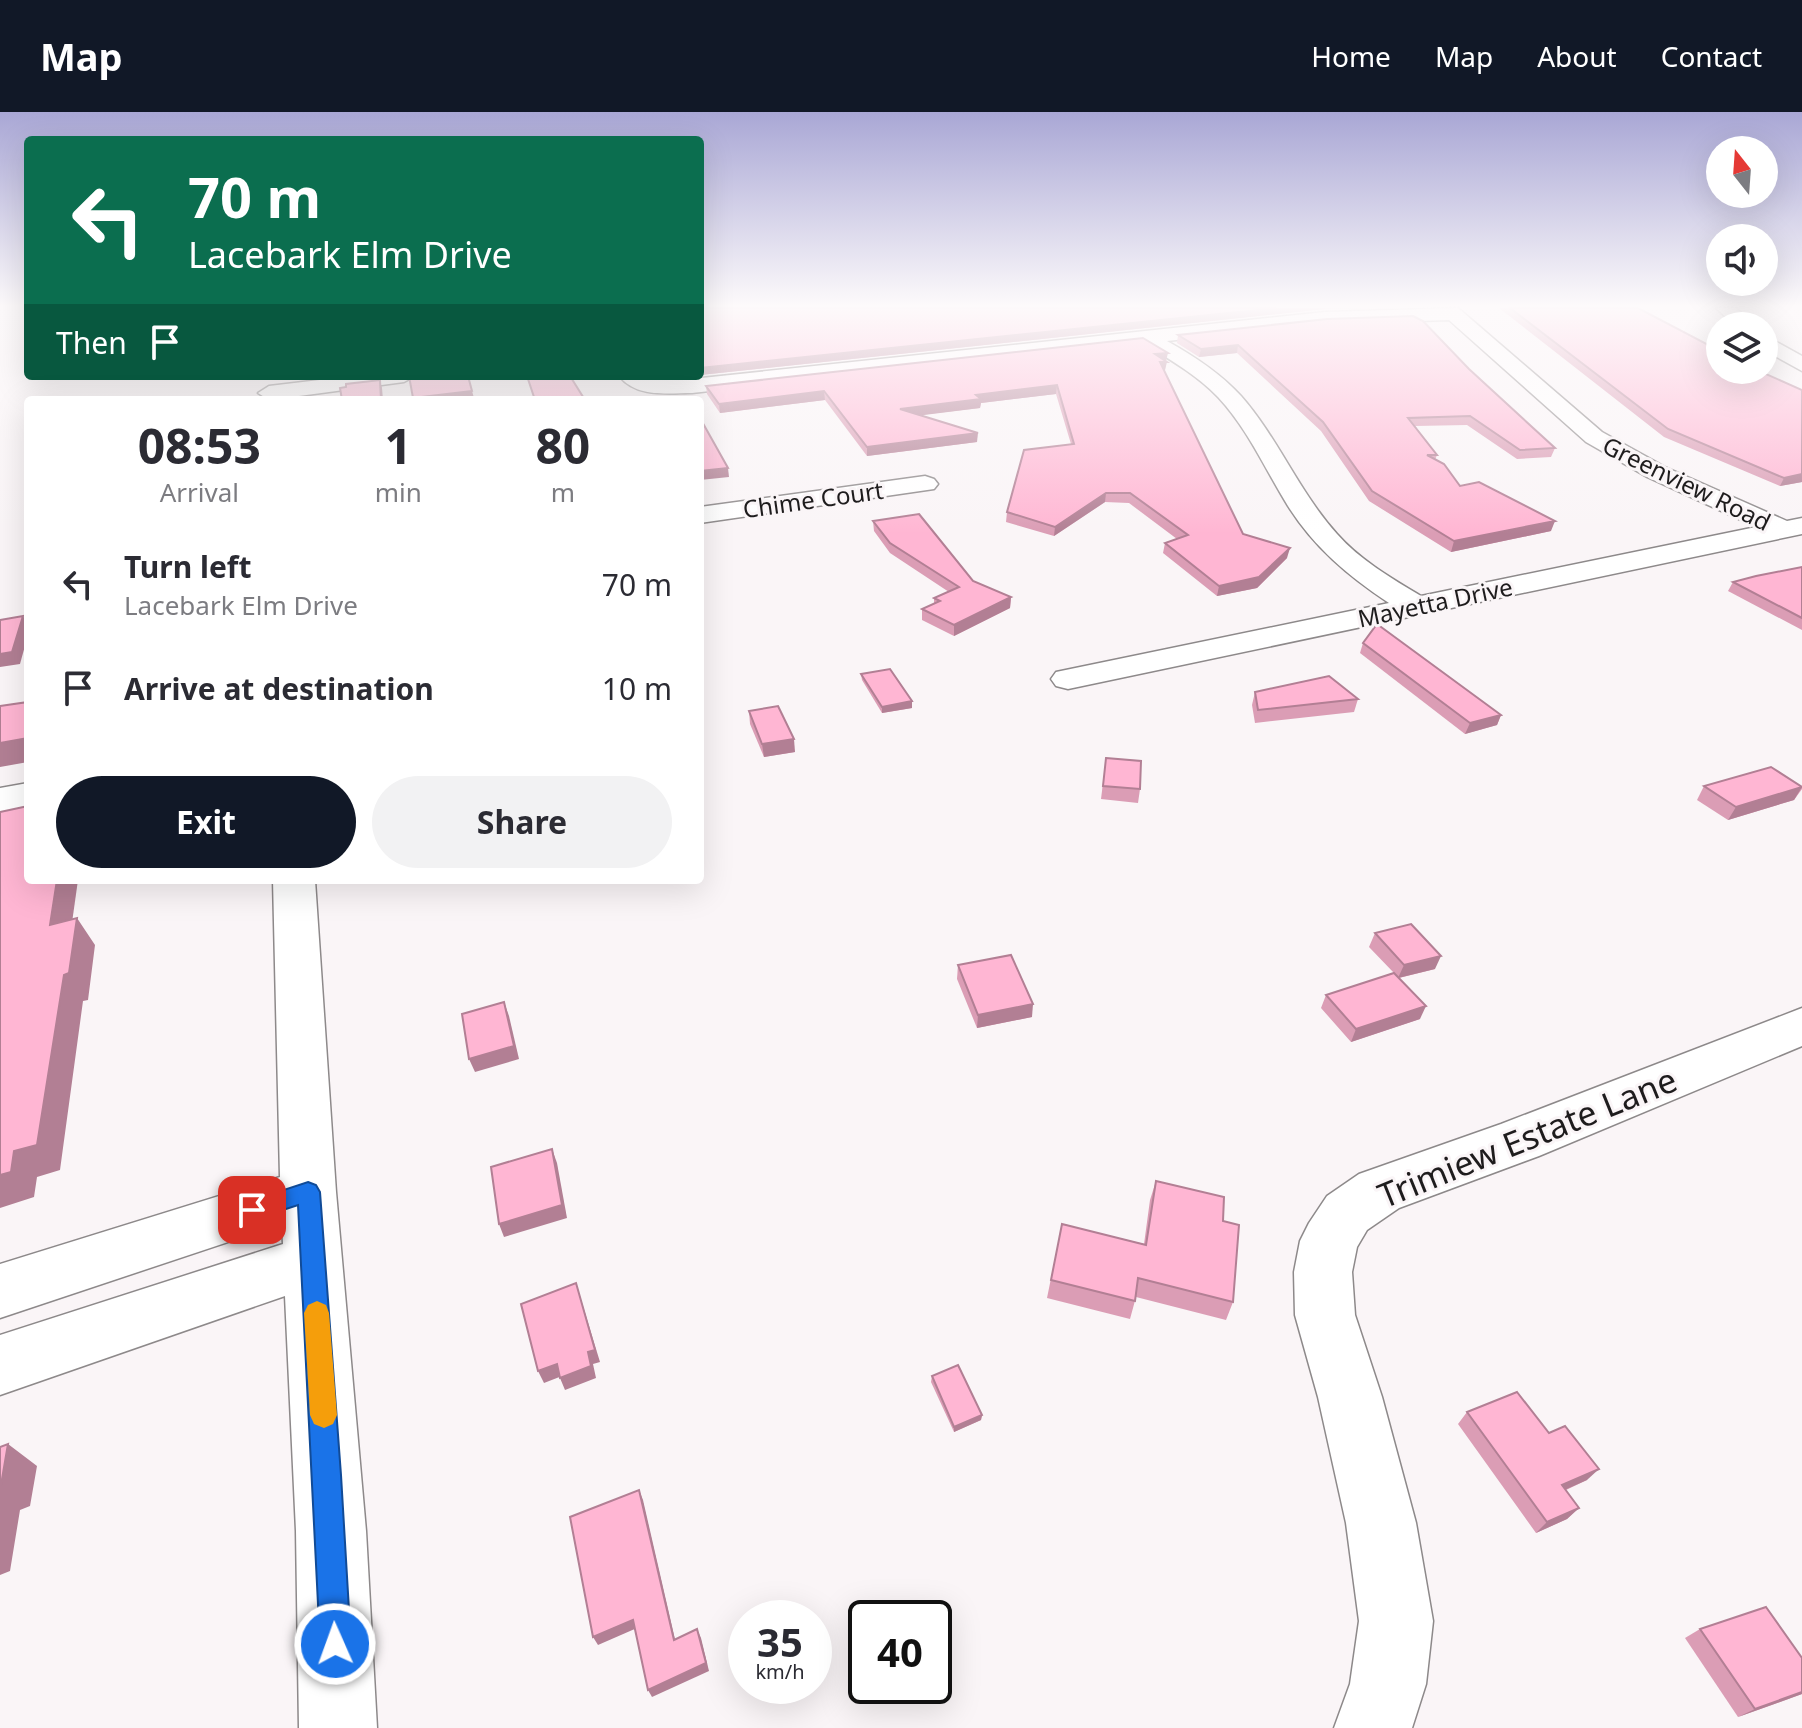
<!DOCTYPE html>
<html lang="en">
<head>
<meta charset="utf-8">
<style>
  :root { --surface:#fff; --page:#f2f2f3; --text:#2b2b33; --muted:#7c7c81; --accent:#111827 }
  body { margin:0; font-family:"Noto Sans",sans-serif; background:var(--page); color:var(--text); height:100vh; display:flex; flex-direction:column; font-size:30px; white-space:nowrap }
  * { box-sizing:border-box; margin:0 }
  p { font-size:26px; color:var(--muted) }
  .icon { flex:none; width:44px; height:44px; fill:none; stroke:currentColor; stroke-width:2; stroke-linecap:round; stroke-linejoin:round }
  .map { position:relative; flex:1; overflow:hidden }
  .drawer { position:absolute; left:24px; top:284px; width:680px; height:488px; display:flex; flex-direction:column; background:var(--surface); border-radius:8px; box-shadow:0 8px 32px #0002 }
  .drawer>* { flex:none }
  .guide { position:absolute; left:24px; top:24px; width:680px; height:244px; border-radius:8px; box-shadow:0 8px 32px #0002; background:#0b6e4f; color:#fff; overflow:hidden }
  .needle { width:52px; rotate:343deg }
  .buttons { position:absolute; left:1706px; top:24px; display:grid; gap:16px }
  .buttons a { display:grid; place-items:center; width:72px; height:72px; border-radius:50%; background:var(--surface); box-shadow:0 8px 32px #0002; font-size:40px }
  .speed { position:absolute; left:728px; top:1488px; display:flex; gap:16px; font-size:40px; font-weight:700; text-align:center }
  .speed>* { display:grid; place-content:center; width:104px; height:104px; border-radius:50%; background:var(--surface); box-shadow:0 8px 32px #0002; line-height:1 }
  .speed small { font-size:20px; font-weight:400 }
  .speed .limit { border:4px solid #111; border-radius:12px; background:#fff; color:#111 }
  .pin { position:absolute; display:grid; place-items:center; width:68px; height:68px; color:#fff; margin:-34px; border-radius:16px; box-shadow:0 4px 12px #0006 }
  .me { position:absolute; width:88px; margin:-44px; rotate:358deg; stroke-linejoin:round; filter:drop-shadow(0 0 6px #0008) }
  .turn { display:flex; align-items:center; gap:28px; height:168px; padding:0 32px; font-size:36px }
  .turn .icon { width:104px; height:104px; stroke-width:2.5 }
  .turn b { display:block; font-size:56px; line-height:68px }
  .then { display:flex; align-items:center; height:76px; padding:0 32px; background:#0003; gap:16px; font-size:30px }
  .eta { display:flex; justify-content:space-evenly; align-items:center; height:136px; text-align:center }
  .eta b { font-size:48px; font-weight:700; line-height:56px }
  .cta { display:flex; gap:16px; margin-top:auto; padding:16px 32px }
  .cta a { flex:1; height:92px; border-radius:48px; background:var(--accent); color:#fff; font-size:32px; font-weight:700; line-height:92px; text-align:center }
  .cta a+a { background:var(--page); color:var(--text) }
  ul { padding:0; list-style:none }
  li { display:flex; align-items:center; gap:24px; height:104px; padding:0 32px }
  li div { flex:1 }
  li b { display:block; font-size:30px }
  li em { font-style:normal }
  header { display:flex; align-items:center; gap:48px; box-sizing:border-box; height:112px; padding:0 40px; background:var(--accent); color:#fff }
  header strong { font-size:38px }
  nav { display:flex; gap:44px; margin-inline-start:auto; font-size:28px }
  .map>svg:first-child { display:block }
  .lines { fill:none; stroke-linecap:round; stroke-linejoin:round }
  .minor-casing { stroke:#8d898a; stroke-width:3 }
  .minor { fill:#fff; fill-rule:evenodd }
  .wall { fill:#db9db5 }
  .shaded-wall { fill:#b27f94 }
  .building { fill:#ffb6d3; stroke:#b27f94; stroke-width:2 }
  .route { fill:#1a73e8; stroke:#114b97; stroke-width:2 }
  .slow { fill:#f59e0b }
  .labels { text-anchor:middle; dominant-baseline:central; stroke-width:6; stroke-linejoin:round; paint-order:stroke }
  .far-street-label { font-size:24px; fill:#1e1c1d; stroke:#faf5f7 }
  .near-street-label { font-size:34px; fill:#1e1c1d; stroke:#faf5f7 }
</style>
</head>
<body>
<header>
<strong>Map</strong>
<nav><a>Home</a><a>Map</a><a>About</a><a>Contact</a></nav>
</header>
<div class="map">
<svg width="1802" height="1616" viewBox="0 0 1802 1616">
  <rect width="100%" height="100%" fill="#faf5f7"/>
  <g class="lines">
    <g class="minor-casing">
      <g id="minor">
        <path d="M1458,196L1602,320L1665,355L1787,409L1802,406V422L1068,577L1056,574L1051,567L1056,560L1389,491C1348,464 1314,435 1288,394C1265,357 1248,317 1218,285C1197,263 1169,247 1143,231L692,281C667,281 637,286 619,264L692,267L1325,200ZM1449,208L1586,330L1647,365L1756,415L1421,484C1391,466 1360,448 1337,422C1299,380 1278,326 1241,284C1220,261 1194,244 1167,229L1325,212Z"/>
        <polygon points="1716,196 1736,196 1756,214 1735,214"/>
        <polygon points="1764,223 1802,244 1802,259 1764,238"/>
        <polygon points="353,264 415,264 404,270 269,288 258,281 269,274"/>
        <polygon points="925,364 934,367 938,372 934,377 700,411 700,395"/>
        <polygon points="28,671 28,695 0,700 0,676"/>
        <polygon points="273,768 315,768 336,1080 366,1419 377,1616 299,1616 296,1419 285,1184 0,1283 0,1223 283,1132 282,1112 0,1206 0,1152 280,1065"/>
        <polygon points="1802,896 1802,934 1539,1044 1399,1096 1367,1118 1357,1135 1352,1160 1355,1203 1382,1285 1416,1411 1433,1509 1426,1572 1412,1616 1334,1616 1350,1572 1359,1509 1346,1411 1318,1285 1295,1203 1294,1160 1300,1129 1309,1111 1327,1084 1359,1062 1501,1012"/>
      </g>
    </g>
    <use href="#minor" class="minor"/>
  </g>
  <g class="wall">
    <polygon points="700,196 1373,196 1325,197 700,263"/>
    <polygon points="1499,196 1638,196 1720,258 1802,278 1802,370 1780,374 1664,325"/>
    <polygon points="1178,223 1469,257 1555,336 1551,345 1517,347 1467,313 1415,314 1437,343 1435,348 1460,374 1551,419 1451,440 1369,389 1321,319 1237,241 1199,245 1177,231"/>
    <polygon points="1166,249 1165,258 1163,258 1243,422 1287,446 1257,476 1217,484 1163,441 1165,431 1177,427 1129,391 1105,390 1054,424 1006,410 1007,400 1071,332 1056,282 981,291 980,296 920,303 977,330 867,344 825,288 720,301 707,282 706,274"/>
    <polygon points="873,409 973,469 1011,485 1010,496 954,524 922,508 922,497 934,492 934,486 949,480 890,441 874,419"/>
    <polygon points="1802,455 1802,518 1728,479 1733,470"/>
    <polygon points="1363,531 1501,603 1497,613 1465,622 1360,541"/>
    <polygon points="861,562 912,596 882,601 862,568"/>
    <polygon points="1255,580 1358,587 1354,600 1255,611 1252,593"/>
    <polygon points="749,599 795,640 764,645 750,612"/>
    <polygon points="1106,646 1140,677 1138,691 1101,687"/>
    <polygon points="1704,674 1802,674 1802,677 1794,688 1728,708 1697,688"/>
    <polygon points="1375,821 1435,857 1399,866 1420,907 1351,930 1321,896 1326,883 1394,861 1369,835"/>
    <polygon points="958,853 1032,905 977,916 957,867"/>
    <polygon points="1156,1069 1223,1109 1233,1190 1226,1208 1136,1185 1130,1207 1047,1186 1062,1112 1144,1132 1150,1088"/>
    <polygon points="932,1264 982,1303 981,1308 954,1320 931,1270"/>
    <polygon points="1467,1300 1549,1321 1587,1368 1566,1378 1579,1396 1567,1407 1536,1421 1458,1312"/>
    <polygon points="1700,1517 1802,1582 1738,1605 1685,1526"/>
  </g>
  <g class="shaded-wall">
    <polygon points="1276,196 1325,196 1325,197 700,263 700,256"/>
    <polygon points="1238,233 1237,241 1199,245 1201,237"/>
    <polygon points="1168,241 1166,249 1155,242"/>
    <polygon points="1160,250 1167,250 1165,258 1158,259"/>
    <polygon points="380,268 382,276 383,288 381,288"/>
    <polygon points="1057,273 1056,282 981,291 980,296 900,306 900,297 976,283"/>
    <polygon points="472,279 474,286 458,288 413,288 413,286"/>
    <polygon points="824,279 825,288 720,301 719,292"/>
    <polygon points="978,321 977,330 867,344 867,335"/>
    <polygon points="728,356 729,365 700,368 700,359"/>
    <polygon points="1802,362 1802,370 1780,374 1784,366"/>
    <polygon points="1106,381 1105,390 1054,424 1055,415"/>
    <polygon points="1555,409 1551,419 1451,440 1454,429"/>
    <polygon points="1290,436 1287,446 1257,476 1217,484 1219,474"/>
    <polygon points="1011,485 1010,496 954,524 954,513"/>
    <polygon points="23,504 28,513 28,523 20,552 0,555 0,542"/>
    <polygon points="912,589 912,596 882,601 882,595"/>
    <polygon points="1501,603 1497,613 1465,622 1470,611"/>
    <polygon points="28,626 28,650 0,655 0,631"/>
    <polygon points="794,627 795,640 764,645 762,632"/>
    <polygon points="1802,675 1794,688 1728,708 1736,695"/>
    <polygon points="57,768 78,768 68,839 50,813"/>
    <polygon points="77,806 95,833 88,888 83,889 60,1058 37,1065 34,1085 0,1096 0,1063 14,1039 64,863"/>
    <polygon points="1441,844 1435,857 1398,866 1404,853"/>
    <polygon points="504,890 509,904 519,947 475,960 469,947"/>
    <polygon points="1033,892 1032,905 977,916 978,903"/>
    <polygon points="1426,894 1420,907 1351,930 1356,917"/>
    <polygon points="552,1037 557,1051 567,1106 504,1125 499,1112"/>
    <polygon points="576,1171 600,1250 593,1252 596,1266 565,1278 560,1266 588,1240"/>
    <polygon points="557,1252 562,1264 544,1271 538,1259"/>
    <polygon points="982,1303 981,1308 954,1320 954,1315"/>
    <polygon points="8,1332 37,1354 30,1394 20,1398 10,1459 0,1463 0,1373"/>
    <polygon points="1599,1357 1587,1368 1551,1384 1562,1373"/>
    <polygon points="639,1378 643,1388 677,1536 674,1528"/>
    <polygon points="1579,1396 1567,1407 1536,1421 1547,1410"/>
    <polygon points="633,1508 637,1516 598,1533 593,1525"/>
    <polygon points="697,1517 701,1526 709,1559 652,1585 648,1578"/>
    <polygon points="1802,1580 1802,1582 1738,1605 1755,1597"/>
  </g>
  <g class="building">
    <polygon points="700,196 1276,196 700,256"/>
    <polygon points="1510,196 1638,196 1720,239 1720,258 1757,258 1802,278 1802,362 1784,366 1668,317"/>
    <polygon points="1413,204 1423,209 1469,257 1555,336 1520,338 1470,304 1408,306 1437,343 1427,343 1444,352 1460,374 1479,370 1555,409 1454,429 1372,379 1323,310 1238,233 1201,237 1178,223 1327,207"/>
    <polygon points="1143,226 1168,241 1155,242 1167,250 1160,250 1243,422 1290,436 1259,465 1219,474 1165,431 1188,423 1130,381 1106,381 1055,415 1007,400 1024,338 1074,332 1057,273 976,283 981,287 900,297 978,321 867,335 824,279 719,292 706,274"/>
    <polygon points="409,264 468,264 472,279 413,286"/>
    <polygon points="527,264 570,264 585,288 535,288"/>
    <polygon points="380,268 381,288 342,288 340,276 346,275 346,272"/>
    <polygon points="700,306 728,356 700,359"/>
    <polygon points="919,402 973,469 1011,485 954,513 922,497 940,489 934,486 959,475 890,431 873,409"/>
    <polygon points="1802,455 1802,506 1733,470 1756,464"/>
    <polygon points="23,504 12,540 0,542 0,508"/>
    <polygon points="1377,512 1501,603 1470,611 1363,531"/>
    <polygon points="890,557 912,589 882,595 861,562"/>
    <polygon points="1329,564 1358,587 1258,598 1255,580"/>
    <polygon points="28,590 28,626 0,631 0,594"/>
    <polygon points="778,594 794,627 762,632 749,599"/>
    <polygon points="1106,646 1141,649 1140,677 1103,674"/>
    <polygon points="1771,655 1802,675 1736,695 1704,674"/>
    <polygon points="28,694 28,768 57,768 50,813 77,806 69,861 64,863 37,1033 14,1039 11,1060 0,1063 0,700"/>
    <polygon points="1411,812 1441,844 1404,853 1375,821"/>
    <polygon points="1011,843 1033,892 978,903 958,853"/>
    <polygon points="1394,861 1426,894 1356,917 1326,883"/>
    <polygon points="504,890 514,934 469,947 462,902"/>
    <polygon points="552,1037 562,1093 499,1112 491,1055"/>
    <polygon points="1156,1069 1224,1085 1223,1109 1239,1113 1233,1190 1138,1166 1135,1189 1051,1168 1062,1112 1146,1133"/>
    <polygon points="576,1171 595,1238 588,1240 591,1254 560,1266 557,1252 538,1259 521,1192"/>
    <polygon points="958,1253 982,1303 954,1315 932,1264"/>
    <polygon points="1517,1280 1549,1321 1565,1314 1599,1357 1562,1373 1579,1396 1547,1410 1467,1300"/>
    <polygon points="8,1332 1,1373 0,1373 0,1335"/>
    <polygon points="639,1378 674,1528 697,1517 706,1551 648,1578 633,1508 593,1525 570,1405"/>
    <polygon points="1766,1495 1802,1546 1802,1580 1755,1597 1700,1517"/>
  </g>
  <linearGradient id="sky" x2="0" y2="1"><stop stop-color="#a9a7d5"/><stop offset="0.46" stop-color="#fdfafb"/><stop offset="1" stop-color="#fdfafb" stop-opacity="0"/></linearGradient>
  <rect width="1802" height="422" fill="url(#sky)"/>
  <polygon class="route" points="308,1070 316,1073 320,1080 341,1363 351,1532 346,1542 335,1547 324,1542 320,1532 298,1093 252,1108 244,1105 241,1098 244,1091"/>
  <polygon class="slow" points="317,1189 326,1193 329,1201 337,1303 333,1312 324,1316 314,1312 310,1303 304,1201 308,1193"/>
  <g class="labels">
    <g class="far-street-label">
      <text transform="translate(1687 371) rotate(26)">Greenview Road</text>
      <text transform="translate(813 387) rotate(-8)">Chime Court</text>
      <text transform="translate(1435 490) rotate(-12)">Mayetta Drive</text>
    </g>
    <g class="near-street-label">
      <text transform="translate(1527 1025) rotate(-22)">Trimiew Estate Lane</text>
    </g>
  </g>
</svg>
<div class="buttons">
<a><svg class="needle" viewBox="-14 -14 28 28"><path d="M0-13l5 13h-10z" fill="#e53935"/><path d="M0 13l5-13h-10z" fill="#7c7c81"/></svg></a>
<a><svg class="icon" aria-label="sound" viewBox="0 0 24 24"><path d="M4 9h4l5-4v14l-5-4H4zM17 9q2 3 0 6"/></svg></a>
<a><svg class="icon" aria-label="layers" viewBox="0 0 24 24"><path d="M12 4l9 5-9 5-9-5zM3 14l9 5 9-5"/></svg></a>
</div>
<div class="speed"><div>35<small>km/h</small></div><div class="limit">40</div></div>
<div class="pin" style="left:252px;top:1098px;background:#d93025"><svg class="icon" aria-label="arrive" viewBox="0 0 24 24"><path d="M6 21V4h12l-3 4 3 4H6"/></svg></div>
<svg class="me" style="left:335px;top:1532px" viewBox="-20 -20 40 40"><circle r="17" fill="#1a73e8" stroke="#fff" stroke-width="3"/><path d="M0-11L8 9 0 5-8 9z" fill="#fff"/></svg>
<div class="guide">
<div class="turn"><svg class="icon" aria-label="left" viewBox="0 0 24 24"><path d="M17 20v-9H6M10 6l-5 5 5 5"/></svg><div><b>70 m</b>Lacebark Elm Drive</div></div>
<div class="then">Then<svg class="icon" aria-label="arrive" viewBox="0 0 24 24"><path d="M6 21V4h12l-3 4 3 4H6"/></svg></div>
</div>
<section class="drawer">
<div class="eta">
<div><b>08:53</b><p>Arrival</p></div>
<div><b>1</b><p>min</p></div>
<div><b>80</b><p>m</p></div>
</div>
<ul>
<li><svg class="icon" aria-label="left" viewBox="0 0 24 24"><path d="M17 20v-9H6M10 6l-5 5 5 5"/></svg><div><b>Turn left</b><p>Lacebark Elm Drive</p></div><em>70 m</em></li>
<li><svg class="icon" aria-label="arrive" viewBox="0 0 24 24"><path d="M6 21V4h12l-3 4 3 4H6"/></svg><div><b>Arrive at destination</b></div><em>10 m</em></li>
</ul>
<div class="cta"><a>Exit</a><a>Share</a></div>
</section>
</div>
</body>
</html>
